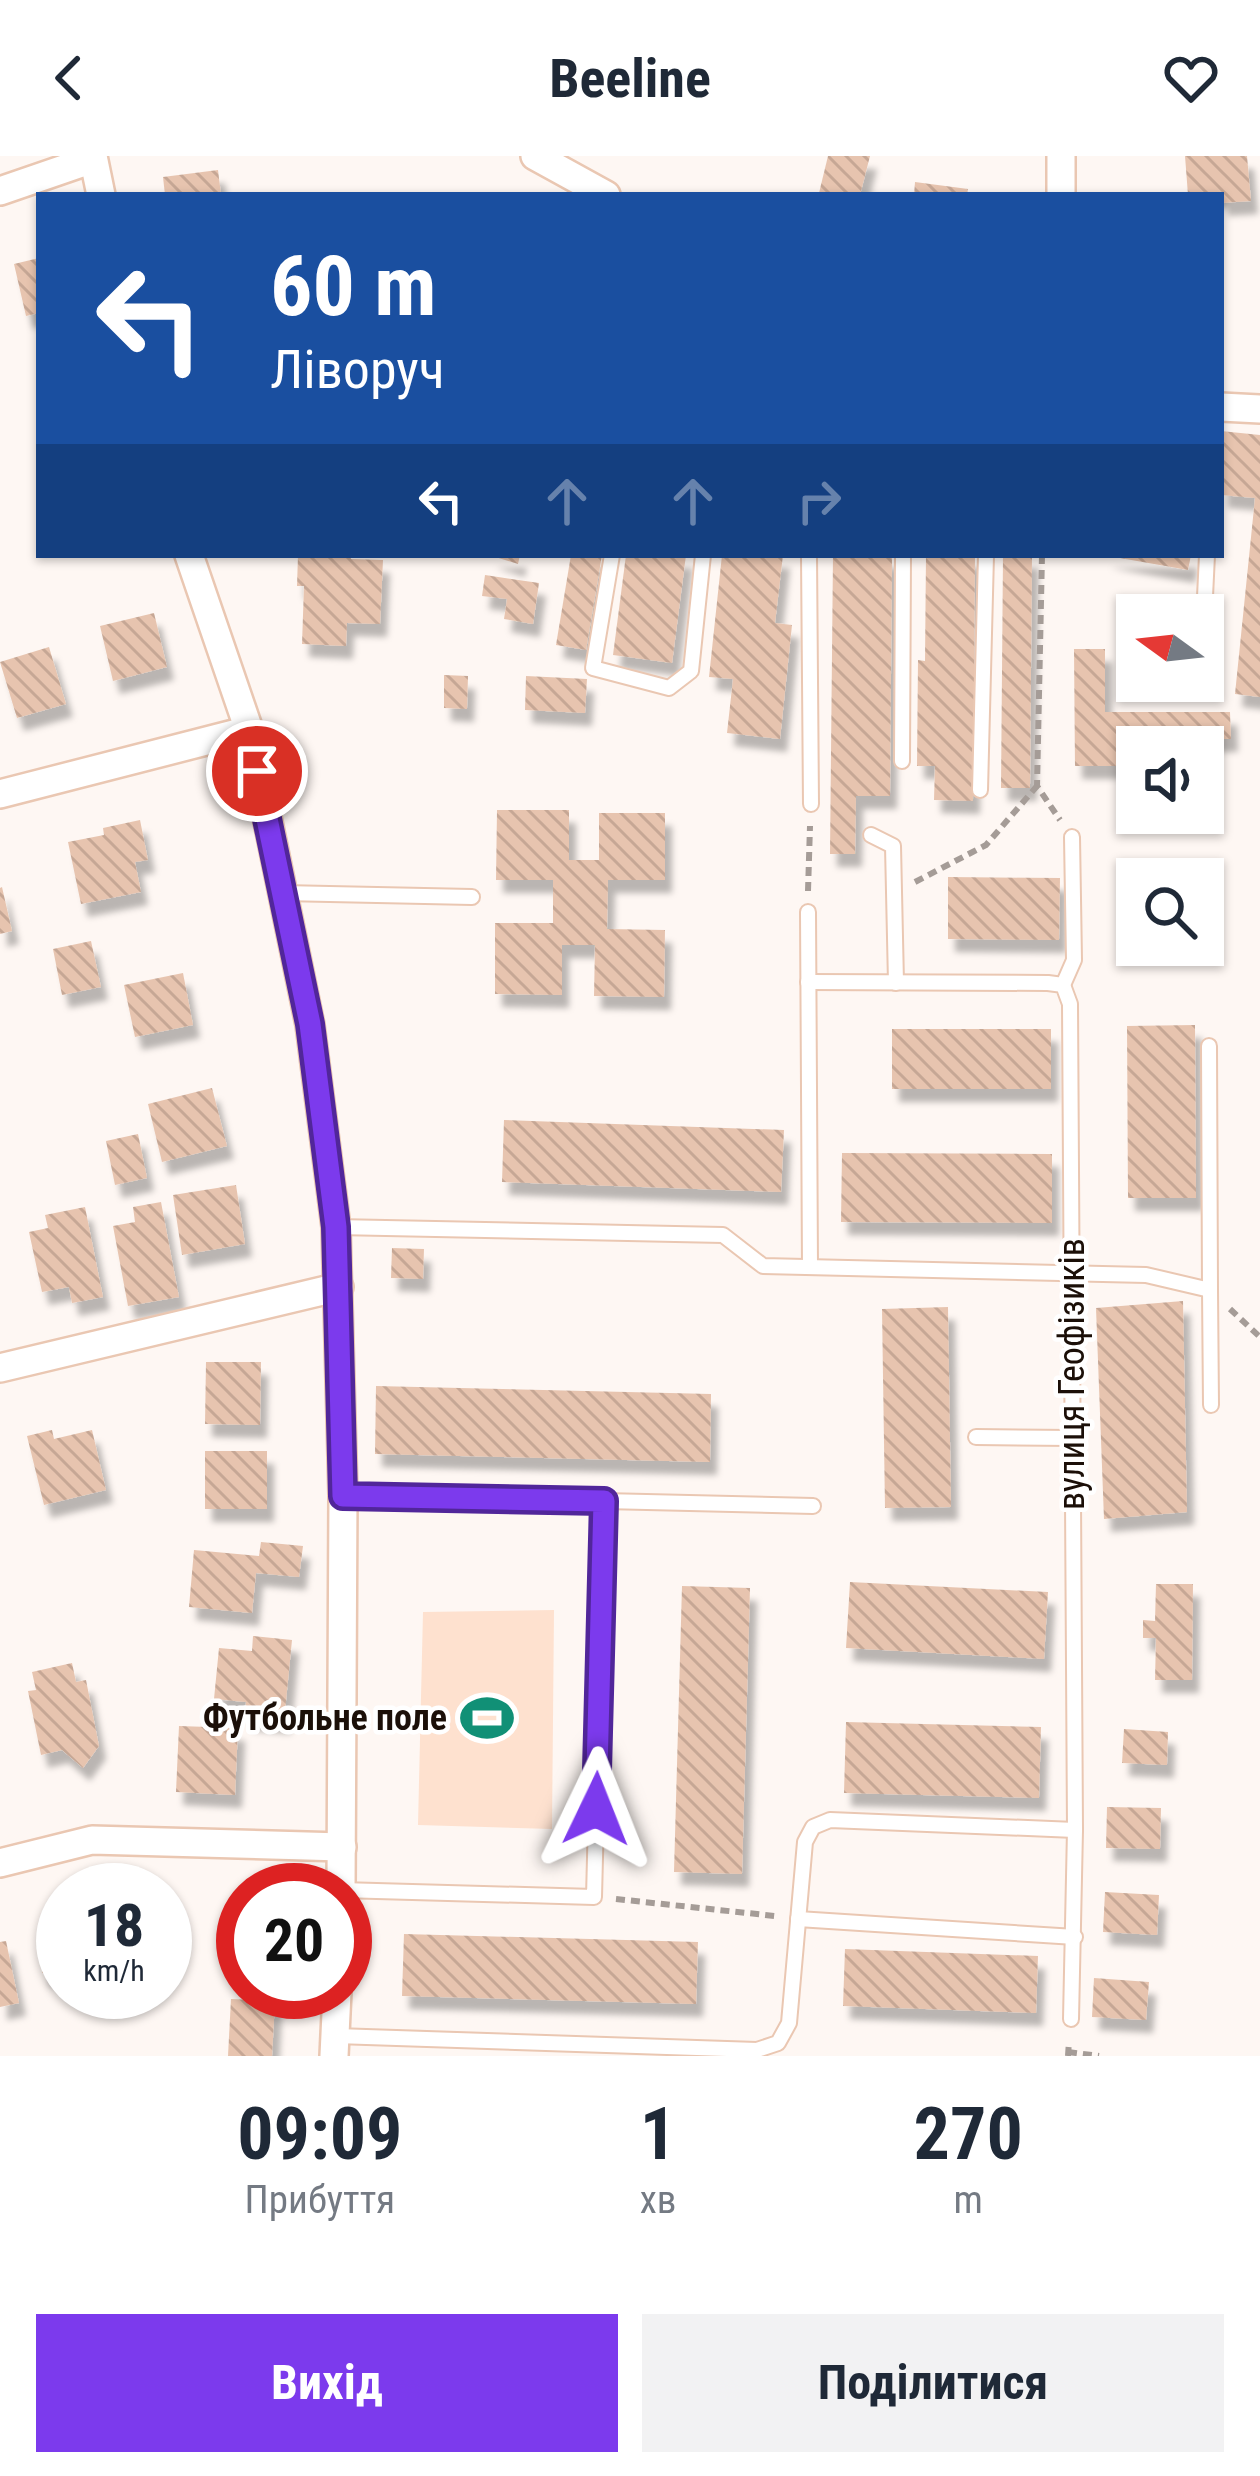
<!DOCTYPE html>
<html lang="uk">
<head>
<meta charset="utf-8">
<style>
  :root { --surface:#fff; --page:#f2f2f3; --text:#1f2937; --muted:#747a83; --accent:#7c3aed }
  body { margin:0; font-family:"Roboto Condensed",sans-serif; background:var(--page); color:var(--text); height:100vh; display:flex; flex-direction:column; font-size:45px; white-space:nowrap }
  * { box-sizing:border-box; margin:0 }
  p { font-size:39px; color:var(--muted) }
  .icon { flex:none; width:66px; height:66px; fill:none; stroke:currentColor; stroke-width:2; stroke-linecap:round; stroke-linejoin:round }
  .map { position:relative; height:1900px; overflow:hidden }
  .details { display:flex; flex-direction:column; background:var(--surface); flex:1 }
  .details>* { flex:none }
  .guide { position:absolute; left:36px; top:36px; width:1188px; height:366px; border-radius:0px; box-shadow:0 3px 9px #0004; background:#1a4fa0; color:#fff; overflow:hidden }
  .needle { width:78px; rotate:285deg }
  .buttons { position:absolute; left:1116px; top:438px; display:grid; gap:24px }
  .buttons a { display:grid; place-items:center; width:108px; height:108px; border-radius:0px; background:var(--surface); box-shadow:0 3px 9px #0004; font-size:60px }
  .speed { position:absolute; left:36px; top:1707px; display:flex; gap:24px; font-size:60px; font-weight:700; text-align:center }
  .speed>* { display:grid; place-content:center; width:156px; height:156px; border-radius:50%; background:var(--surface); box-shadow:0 3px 9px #0004; line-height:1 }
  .speed small { font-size:30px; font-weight:400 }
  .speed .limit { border:18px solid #d22; background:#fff; color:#111 }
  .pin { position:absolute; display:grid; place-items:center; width:102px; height:102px; color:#fff; margin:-51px; border:6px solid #fff; border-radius:50%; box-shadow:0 3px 12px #0007 }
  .me { position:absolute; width:132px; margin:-66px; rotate:2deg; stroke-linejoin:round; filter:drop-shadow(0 0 9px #0008) }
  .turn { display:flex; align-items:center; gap:42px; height:252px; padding:0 36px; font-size:54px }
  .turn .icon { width:156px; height:156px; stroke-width:2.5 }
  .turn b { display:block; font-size:84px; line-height:102px }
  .lanes { display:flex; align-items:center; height:114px; padding:0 36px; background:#0003; justify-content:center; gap:60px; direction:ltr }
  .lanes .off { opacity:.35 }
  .eta { display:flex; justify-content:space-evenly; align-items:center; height:204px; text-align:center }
  .eta b { font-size:72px; font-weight:700; line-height:84px }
  .cta { display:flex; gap:24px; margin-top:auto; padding:24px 36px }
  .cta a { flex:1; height:138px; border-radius:0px; background:var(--accent); color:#fff; font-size:48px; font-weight:700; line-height:138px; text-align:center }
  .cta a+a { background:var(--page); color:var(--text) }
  header { display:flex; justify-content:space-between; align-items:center; height:156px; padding:0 36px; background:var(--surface); font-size:54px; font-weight:700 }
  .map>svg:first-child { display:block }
  .green { fill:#fee1cf }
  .building { fill:url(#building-back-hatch); filter:url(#shadow) }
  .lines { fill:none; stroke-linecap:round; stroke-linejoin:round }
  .service-casing { stroke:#eac7b2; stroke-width:18 }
  .minor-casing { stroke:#eac7b2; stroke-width:32 }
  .path { stroke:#a59c97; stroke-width:6; stroke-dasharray:9 6; stroke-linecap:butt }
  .service { stroke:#fff; stroke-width:14 }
  .minor { stroke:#fff; stroke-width:27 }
  .route-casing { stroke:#51269a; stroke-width:30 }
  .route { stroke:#7c3aed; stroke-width:21 }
  .labels { text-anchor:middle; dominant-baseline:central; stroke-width:9; stroke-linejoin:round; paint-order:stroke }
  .street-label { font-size:36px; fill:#1b0f08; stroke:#fff }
  .poi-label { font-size:36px; font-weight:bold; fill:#1b0f08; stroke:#fff; text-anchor:end }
</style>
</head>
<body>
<header><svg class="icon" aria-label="back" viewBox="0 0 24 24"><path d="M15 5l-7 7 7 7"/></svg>Beeline<svg class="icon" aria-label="heart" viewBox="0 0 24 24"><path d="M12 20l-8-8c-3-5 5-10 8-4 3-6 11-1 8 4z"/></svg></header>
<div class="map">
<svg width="1260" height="1900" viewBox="0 0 1260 1900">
  <defs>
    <pattern id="building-back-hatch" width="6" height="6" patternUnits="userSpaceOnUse" patternTransform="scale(3)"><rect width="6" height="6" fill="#e7c4af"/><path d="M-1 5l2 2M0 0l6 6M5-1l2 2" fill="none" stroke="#c6a795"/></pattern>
    <filter id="shadow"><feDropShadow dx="7" dy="13" stdDeviation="3" flood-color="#0004"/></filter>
  </defs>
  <rect width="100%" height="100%" fill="#fef7f3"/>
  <polygon class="green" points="554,1454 552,1673 418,1669 423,1456"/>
  <g class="building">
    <polygon points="828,0 870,0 860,39 819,37"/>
    <polygon points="1185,0 1247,0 1251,45 1221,47 1221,39 1188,39"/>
    <polygon points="218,14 221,39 165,39 163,21"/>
    <polygon points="915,26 968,33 967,39 914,39"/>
    <polygon points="39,102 39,157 26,160 14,108"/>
    <polygon points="1221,275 1260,279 1260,541 1235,538 1255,342 1221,339"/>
    <polygon points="298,399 351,399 351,403 383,404 380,468 347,467 346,490 302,488 304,430 297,430"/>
    <polygon points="489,399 520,399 518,408"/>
    <polygon points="571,399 602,399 586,494 556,489"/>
    <polygon points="626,399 686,399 672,507 613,499"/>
    <polygon points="722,399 783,399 775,467 792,469 780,583 727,577 733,523 709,521"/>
    <polygon points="833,399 892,399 890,640 856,640 855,698 830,698"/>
    <polygon points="926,399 975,399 973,645 934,644 935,610 917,610 918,504 925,505"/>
    <polygon points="1003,399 1032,399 1030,632 1001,632"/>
    <polygon points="1103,399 1191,399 1188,414"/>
    <polygon points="485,419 539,427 533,468 504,463 507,443 482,440"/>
    <polygon points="154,457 167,511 113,525 100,470"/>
    <polygon points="49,491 66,548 17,562 0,506"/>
    <polygon points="1074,493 1105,493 1105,556 1230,556 1231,583 1209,583 1209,610 1203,610 1203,591 1174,589 1116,589 1116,610 1075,610"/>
    <polygon points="444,519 468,520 467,553 444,552"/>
    <polygon points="526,520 587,523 585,557 525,554"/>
    <polygon points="497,654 569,654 569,704 599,704 599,657 665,657 665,724 608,724 607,773 665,774 664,841 594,840 595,789 562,789 562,839 495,838 495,767 553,767 553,724 496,724"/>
    <polygon points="140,664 148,704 135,706 141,736 81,748 68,686 104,679 103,672"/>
    <polygon points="948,721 1060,722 1059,784 948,783"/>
    <polygon points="2,731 12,775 0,778 0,732"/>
    <polygon points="91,785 101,831 62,839 53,793"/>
    <polygon points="183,817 193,869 135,881 124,829"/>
    <polygon points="1195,869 1196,1042 1128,1042 1127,870"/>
    <rect x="892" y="873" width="159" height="60"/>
    <polygon points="212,932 227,990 162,1006 148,948"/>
    <polygon points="504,964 784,974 781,1036 502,1026"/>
    <polygon points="138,978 147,1022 115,1029 106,985"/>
    <polygon points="842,997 1052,998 1052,1067 841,1066"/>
    <polygon points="236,1029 245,1088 182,1099 173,1039"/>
    <polygon points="161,1046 179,1141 128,1150 113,1070 135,1066 133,1051"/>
    <polygon points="85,1051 103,1141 72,1147 69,1131 42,1136 29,1076 48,1072 45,1059"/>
    <polygon points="392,1092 424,1093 423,1123 391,1122"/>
    <polygon points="1183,1145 1187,1356 1104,1363 1096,1152"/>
    <polygon points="948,1151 951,1351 885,1352 882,1153"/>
    <polygon points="206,1206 261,1206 260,1269 205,1268"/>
    <polygon points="376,1230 711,1238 710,1306 375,1298"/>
    <polygon points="52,1274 54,1283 92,1274 106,1334 44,1349 27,1280"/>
    <rect x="205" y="1295" width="62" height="58"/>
    <polygon points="261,1386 303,1390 299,1421 256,1417 252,1457 189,1451 194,1394 259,1400"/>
    <polygon points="850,1426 1048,1436 1044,1503 846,1492"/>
    <polygon points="1156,1428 1193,1428 1192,1524 1155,1524 1156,1482 1143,1482 1143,1464 1155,1465"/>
    <polygon points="682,1430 750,1432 742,1718 674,1716"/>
    <polygon points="253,1480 292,1484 284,1565 245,1562 246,1546 214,1543 219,1492 252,1495"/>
    <polygon points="72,1507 76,1526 86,1524 99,1590 83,1612 62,1594 41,1599 28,1535 36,1534 32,1516"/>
    <polygon points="846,1566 1041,1571 1039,1642 844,1637"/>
    <polygon points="179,1570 238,1572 235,1639 176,1636"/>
    <polygon points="1124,1573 1168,1576 1167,1609 1122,1607"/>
    <polygon points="1107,1651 1161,1652 1160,1693 1106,1692"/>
    <polygon points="1105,1736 1159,1739 1157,1779 1103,1776"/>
    <polygon points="54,1755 63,1755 63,1818 42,1817 45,1779 52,1779"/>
    <polygon points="404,1778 698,1786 696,1848 402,1840"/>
    <polygon points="6,1785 19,1847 0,1851 0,1786"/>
    <polygon points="845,1793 1038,1800 1036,1857 843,1850"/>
    <polygon points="1094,1822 1149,1826 1146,1864 1092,1861"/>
    <polygon points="231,1843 275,1845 272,1900 228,1900"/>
  </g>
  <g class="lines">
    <g class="service-casing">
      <g id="service">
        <polyline points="612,399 593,512 669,532 691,515 703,399"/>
        <polyline points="809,399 811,648"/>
        <polyline points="1203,482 1207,399"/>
        <polyline points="902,605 903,399"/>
        <polyline points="980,634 986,399"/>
        <polyline points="871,679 893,690 896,827"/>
        <polyline points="282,737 472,741"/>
        <polyline points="808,756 810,1110"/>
        <polyline points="808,826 1048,827 1063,829 1070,848 1075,1674 1071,1863"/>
        <polyline points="1063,829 1074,804 1072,681"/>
        <polyline points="1209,890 1210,1134"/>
        <polyline points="336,1071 723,1079 763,1110 1146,1119 1210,1134 1211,1249"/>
        <polyline points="976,1281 1072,1282"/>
        <polyline points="343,1339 813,1350"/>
        <polyline points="341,1734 594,1741 604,1345"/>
        <polyline points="798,1763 1075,1781"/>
        <polyline points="336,1880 757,1894 778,1887 789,1867 805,1686 813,1671 830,1664 1075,1674"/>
      </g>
    </g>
    <g class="minor-casing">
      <g id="minor">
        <polyline points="93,0 101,39"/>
        <polyline points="535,0 606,39"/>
        <polyline points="1061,0 1061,39"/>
        <polyline points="0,35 93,3"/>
        <polyline points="1221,251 1260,253"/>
        <polyline points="189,399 249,574 310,869 336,1071 343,1339 341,1734"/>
        <polyline points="0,638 249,574"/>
        <polyline points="0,1212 339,1131"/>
        <polyline points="0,1707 92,1684 342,1691"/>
        <polyline points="334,1900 337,1836"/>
      </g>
    </g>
    <g class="path">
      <polyline points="1042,399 1037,630 1060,664"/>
      <polyline points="915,726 986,689 1037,630"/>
      <polyline points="808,735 810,670"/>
      <polyline points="1230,1153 1260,1181"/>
      <polyline points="616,1743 775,1760"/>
      <polyline points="1068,1896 1099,1900"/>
      <polyline points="1068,1900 1069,1885"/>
    </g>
    <use href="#service" class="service"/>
    <use href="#minor" class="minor"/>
  </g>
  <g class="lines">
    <g class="route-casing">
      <polyline id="route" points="257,615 310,868 336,1071 343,1340 604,1345 596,1653"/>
    </g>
    <use href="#route" class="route"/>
  </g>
  <defs>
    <g id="stadium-bare" transform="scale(4.14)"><path d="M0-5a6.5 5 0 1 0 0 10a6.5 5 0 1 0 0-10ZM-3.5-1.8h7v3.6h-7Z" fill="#119076" stroke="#fff" stroke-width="2.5" paint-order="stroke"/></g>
  </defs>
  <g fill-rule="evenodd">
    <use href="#stadium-bare" x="487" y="1562"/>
  </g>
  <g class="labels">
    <g class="street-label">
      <text transform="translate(1072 1218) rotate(-90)">вулиця Геофізиків</text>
    </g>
    <g class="poi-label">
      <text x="447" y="1562">Футбольне поле</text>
    </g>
  </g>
</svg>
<div class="buttons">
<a><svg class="needle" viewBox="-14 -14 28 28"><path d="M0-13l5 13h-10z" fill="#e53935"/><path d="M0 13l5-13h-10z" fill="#747a83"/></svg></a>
<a><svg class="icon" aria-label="sound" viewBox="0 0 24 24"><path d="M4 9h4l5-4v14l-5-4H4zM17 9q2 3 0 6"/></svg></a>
<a><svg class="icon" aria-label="search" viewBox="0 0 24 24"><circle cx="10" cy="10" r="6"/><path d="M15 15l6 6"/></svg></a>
</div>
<div class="speed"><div>18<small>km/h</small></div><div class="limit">20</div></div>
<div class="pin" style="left:257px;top:615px;background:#d93025"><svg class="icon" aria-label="arrive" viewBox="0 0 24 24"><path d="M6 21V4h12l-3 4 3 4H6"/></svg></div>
<svg class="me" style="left:596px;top:1653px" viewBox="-20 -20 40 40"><path d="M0-17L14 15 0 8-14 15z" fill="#7c3aed" stroke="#fff" stroke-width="4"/></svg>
<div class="guide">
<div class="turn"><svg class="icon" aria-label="left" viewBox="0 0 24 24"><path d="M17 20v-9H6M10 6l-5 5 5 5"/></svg><div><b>60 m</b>Ліворуч</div></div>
<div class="lanes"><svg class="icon" aria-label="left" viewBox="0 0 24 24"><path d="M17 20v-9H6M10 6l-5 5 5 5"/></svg><svg class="icon off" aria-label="ahead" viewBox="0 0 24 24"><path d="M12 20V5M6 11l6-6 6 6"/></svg><svg class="icon off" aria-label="ahead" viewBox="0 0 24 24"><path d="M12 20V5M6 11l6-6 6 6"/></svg><svg class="icon off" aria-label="right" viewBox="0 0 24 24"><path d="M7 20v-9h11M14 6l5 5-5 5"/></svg></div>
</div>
</div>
<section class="details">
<div class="eta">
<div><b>09:09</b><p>Прибуття</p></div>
<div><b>1</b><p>хв</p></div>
<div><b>270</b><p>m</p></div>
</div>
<div class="cta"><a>Вихід</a><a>Поділитися</a></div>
</section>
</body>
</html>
